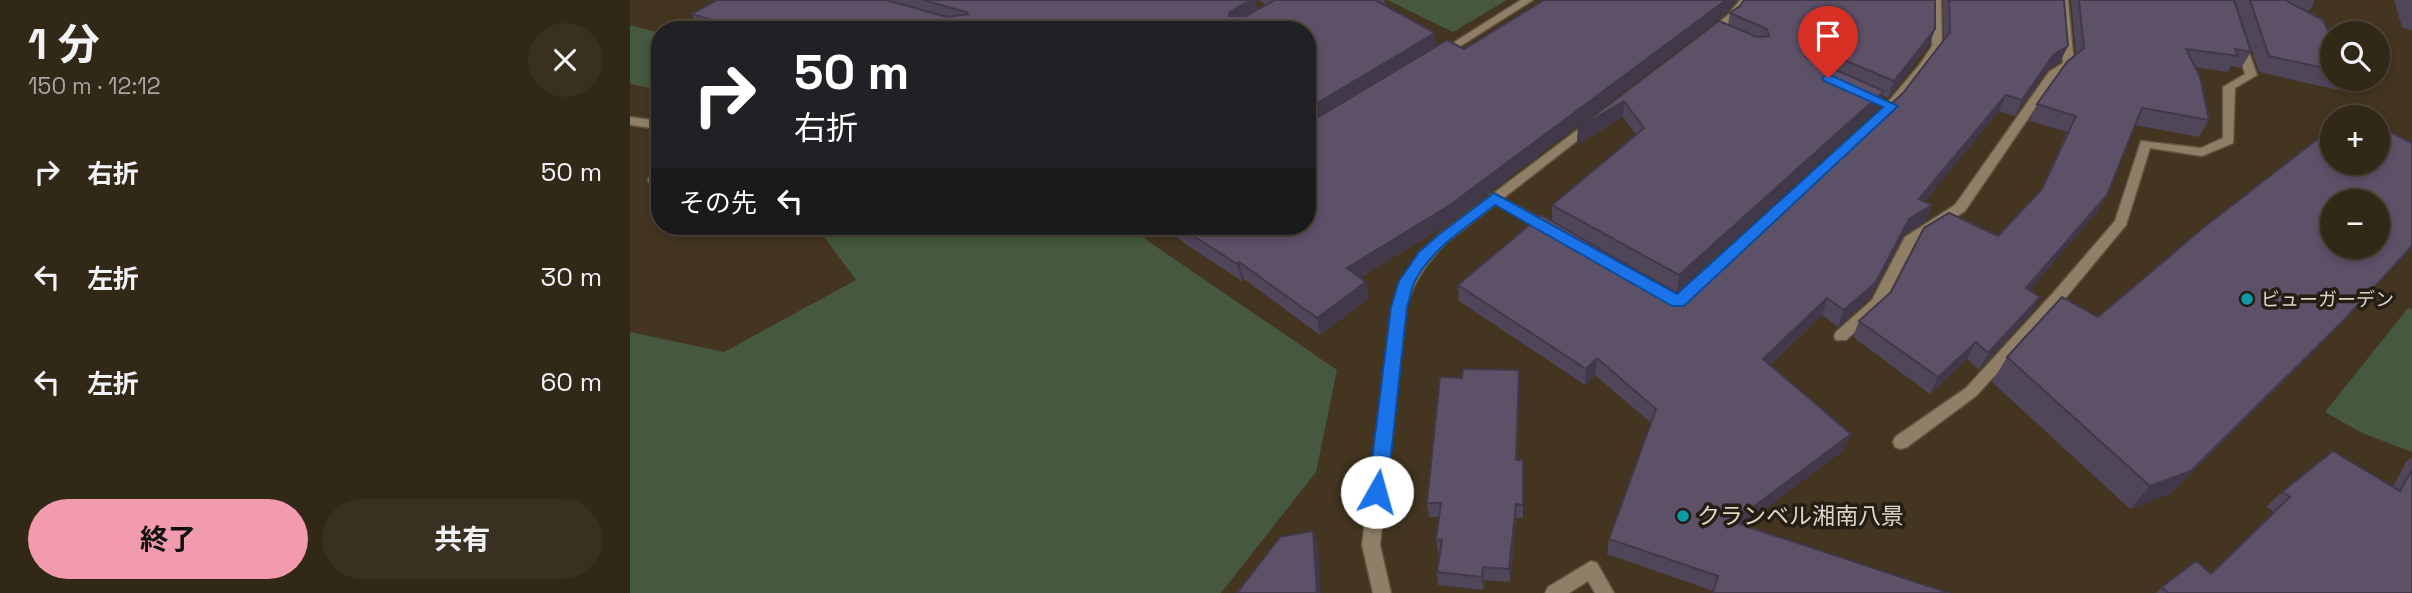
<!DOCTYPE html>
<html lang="ja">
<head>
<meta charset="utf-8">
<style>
  :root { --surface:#322818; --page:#3a3021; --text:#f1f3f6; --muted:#a8a6a2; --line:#4d4437; --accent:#f29aae }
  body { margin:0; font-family:"Space Grotesk","Noto Sans JP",sans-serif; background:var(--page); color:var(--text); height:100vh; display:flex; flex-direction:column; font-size:26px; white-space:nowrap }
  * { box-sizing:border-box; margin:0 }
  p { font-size:23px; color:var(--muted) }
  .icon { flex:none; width:38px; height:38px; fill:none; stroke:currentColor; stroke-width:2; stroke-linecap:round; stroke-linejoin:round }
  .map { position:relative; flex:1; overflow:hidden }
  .sheet { display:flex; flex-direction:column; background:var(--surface); width:630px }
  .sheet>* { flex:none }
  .banner { position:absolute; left:21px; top:21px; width:665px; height:214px; border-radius:28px; box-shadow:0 4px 10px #0003,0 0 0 2px var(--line); background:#202124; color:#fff; overflow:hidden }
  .buttons { position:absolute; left:1690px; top:21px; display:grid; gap:14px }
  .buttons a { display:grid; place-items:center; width:70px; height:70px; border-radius:50%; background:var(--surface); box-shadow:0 4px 10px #0003,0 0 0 2px var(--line); font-size:35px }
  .pin { position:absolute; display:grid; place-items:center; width:60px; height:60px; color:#fff; margin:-72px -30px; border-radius:50% 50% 50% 0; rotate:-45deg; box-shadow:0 0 7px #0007 }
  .pin .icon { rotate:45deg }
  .me { position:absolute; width:77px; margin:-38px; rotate:7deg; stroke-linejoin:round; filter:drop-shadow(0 0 5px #0008) }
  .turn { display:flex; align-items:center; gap:24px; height:147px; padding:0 28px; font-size:32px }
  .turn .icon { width:91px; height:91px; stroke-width:2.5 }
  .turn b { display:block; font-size:49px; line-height:60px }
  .then { display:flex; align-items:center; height:66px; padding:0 28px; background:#0003; gap:14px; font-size:26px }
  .round { display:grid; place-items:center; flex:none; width:74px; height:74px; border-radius:37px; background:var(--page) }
  .head { display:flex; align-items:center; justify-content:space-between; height:119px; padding:0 28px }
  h1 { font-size:42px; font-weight:700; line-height:52px }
  .primary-button { display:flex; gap:14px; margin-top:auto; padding:14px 28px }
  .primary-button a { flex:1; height:80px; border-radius:42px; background:var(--accent); color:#111; font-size:28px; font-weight:700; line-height:80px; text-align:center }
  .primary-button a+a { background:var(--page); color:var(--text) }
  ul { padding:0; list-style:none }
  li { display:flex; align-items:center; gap:21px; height:105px; padding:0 28px }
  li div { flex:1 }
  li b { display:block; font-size:26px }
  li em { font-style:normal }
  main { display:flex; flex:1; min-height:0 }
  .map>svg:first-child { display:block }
  .green { fill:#46583f }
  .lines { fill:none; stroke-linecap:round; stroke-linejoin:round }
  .minor-casing { stroke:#5f5341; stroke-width:3 }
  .tertiary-casing { stroke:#5f5341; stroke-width:3 }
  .minor { fill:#8f7f67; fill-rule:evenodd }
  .tertiary { fill:#8f7f67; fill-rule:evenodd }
  .wall { fill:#504659; fill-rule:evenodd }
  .shaded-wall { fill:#413949 }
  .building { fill:#5d5168; stroke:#413949; stroke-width:2; fill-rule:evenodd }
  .route { fill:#1a73e8; stroke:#114b97; stroke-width:2 }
  .culture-dot { fill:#0f9aa8; stroke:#241e14; stroke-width:2.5 }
  .labels { text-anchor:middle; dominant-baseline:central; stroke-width:7; stroke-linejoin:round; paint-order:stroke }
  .poi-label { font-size:19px; fill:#ddd4c8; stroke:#241e14; text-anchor:start }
  .near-poi-label { font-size:23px; fill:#ddd4c8; stroke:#241e14; text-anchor:start }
</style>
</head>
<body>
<main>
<section class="sheet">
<div class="head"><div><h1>1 分</h1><p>150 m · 12:12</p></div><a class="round"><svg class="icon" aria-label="close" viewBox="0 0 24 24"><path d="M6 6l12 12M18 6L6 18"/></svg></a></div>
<ul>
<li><svg class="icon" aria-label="right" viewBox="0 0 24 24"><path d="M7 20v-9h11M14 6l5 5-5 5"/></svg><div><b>右折</b></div><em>50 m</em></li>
<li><svg class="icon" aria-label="left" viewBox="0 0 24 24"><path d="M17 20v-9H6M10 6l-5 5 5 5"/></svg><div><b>左折</b></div><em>30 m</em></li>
<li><svg class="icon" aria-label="left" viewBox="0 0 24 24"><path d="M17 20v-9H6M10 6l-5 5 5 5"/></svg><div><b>左折</b></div><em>60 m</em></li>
</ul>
<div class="primary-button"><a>終了</a><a>共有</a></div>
</section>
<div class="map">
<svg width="1782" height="593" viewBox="0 0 1782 593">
  <rect width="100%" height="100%" fill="#433520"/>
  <g class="green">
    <polygon points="757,0 877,0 823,32"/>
    <polygon points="0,25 30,33 30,90 0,84"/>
    <polygon points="186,226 496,226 707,370 686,472 591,593 0,593 0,332 94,352 226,280"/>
    <polygon points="1778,308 1782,310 1782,452 1732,433 1695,412"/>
  </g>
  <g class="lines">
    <g class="minor-casing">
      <g id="minor">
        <polygon points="891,0 903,0 813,57 805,57 804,55"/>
        <polygon points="1301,0 1311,0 1312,46 1298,68 1261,112 1253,112 1253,108 1290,64 1302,46"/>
        <polygon points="1428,0 1438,0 1444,64 1427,76 1335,211 1285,243 1252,307 1216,340 1206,340 1204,336 1206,332 1242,300 1275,237 1325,205 1419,72 1433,63"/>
        <polygon points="1610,38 1615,41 1627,75 1605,88 1603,143 1572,156 1520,148 1496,225 1433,301 1346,396 1277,447 1271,449 1265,447 1263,442 1265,437 1336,388 1423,293 1485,221 1511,141 1571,148 1593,138 1593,87 1615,74 1605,41"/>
        <polygon points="0,117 30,121 30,129 0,125"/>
        <polygon points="30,163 30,181 24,184 20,183 18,180 26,164"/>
        <polygon points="864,194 926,227 928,230 921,234 916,233 860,201 858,198 860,195"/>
        <polygon points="961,561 967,563 984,593 965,593 958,581 939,593 915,593 918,587"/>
      </g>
    </g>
    <g class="tertiary-casing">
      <g id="tertiary">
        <path d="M1110,0H1120C1110,13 1093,38 1075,37V33L1097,16Z"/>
        <path d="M962,119L968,123L966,126L817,242C797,262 784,281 776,307L750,545L761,593H743L732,545L762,307C771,278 786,257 807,236Z"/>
      </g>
    </g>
    <use href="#minor" class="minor"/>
    <use href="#tertiary" class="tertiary"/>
  </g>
  <g class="wall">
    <polygon points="87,0 625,0 627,10 637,5 628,0 754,0 755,5 806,46 834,49 914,0 1107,0 1095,14 821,222 730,278 739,298 690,335 614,279 612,281 554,243 534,226 677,226 677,30 72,30 61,14"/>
    <path d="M1313,0H1434L1430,62L1417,70L1385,116L1369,111L1294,201L1302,205L1295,221L1273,236L1240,298L1208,327L1192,315L1140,365L1214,450L1113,525L1083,593V591L977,554L979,539L1021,423L965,375L955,385L829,301L828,285L922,221V205L1006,135L993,117L947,145L948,128L1098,25L1100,13L1110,6L1305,29L1299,45L1258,98L1252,95L1248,108L1047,292L1058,291L1273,93L1314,39ZM967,247L1040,288L1046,292H1044Z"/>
    <polygon points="1441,0 1604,0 1621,52 1611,68 1601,66 1598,72 1565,67 1579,120 1569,137 1505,125 1467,212 1399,290 1401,313 1349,370 1337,359 1300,394 1223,337 1229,321 1368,236 1410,191 1437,132 1400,121 1407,104 1446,55"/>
    <polygon points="1605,0 1683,0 1684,3 1678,12 1703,40 1703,79 1716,79 1708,90 1629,72"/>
    <polygon points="1764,0 1782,0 1782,31 1772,27"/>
    <polygon points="1468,317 1690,346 1540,494 1500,509 1362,382 1377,357"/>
    <polygon points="1782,457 1782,593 1526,593 1532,587 1581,573 1644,512 1636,507 1652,492 1763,487 1776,462"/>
    <polygon points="887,460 893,460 893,518 886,518 880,582 854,580 853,590 808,585 807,572 810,553 808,553 806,539 809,517 799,517 797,503"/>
  </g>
  <g class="shaded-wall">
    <polygon points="621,0 625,0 628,14 604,28 599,16 600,12"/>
    <polygon points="1096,0 1107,0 1095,14 821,222 720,284 717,268"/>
    <polygon points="1305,29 1299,45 1258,98 1264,81"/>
    <polygon points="805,33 806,49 677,128 677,109"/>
    <polygon points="1438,46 1430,62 1417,70 1385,116 1392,100 1424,54"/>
    <polygon points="1254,91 1248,108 1047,292 1049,275"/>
    <polygon points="1376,95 1369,111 1283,216 1289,199"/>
    <polygon points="994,101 993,117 947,145 948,128"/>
    <polygon points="1477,195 1467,212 1387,305 1396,288"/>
    <polygon points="1302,205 1295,221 1273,236 1240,298 1208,327 1214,310 1279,219"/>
    <polygon points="609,262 614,279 612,281 607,264"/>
    <polygon points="736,282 739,298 690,335 687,318"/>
    <polygon points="1410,297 1401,313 1349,370 1358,353"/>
    <polygon points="1197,298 1192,315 1128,375 1133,359"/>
    <polygon points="1713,321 1690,346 1540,494 1500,509 1520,486"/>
    <polygon points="1346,342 1337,359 1300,394 1308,377"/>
    <polygon points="967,358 965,375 955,385 956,369"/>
    <polygon points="1221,434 1214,450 1098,537 1103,522"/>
    <polygon points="886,504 886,518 880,582 879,569"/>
    <polygon points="683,531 688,546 691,593 687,593"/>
    <polygon points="853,567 854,580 853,590 852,577"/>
  </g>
  <g class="building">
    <polygon points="87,0 256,0 317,17 338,14 336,12 293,0 621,0 600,12 599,16 616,16 645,0 748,0 747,1 805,33 677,109 677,30 117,30 61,14"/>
    <polygon points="914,0 1096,0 820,205 717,268 736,282 687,318 609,262 607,264 548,226 677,226 677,124 817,40 834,49"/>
    <polygon points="1114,0 1305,0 1305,29 1264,81 1186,48 1175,49 1176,57 1254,91 1049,275 922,205 1014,128 994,101 948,128 1089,21 1127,37 1139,36 1137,29 1100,13 1110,6"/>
    <polygon points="1319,0 1434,0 1438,46 1424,54 1392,100 1376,95 1289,199 1302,205 1279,219 1246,282 1214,310 1197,298 1133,359 1221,434 1103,522 1319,593 1083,593 1088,576 979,539 1026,409 967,358 956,369 828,285 911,215 1044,292 1058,291 1273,93 1320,32"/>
    <polygon points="1449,0 1604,0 1621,52 1605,49 1608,56 1556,49 1570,77 1579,120 1512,108 1477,195 1396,288 1410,297 1358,353 1346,342 1308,377 1229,321 1261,292 1294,228 1319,213 1368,236 1412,189 1446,116 1407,104 1437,62 1454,48"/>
    <polygon points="1620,0 1655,0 1693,20 1703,40 1703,70 1639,56"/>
    <polygon points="1722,112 1731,117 1716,117"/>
    <path d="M1748,126L1782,143V246L1713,321L1561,471L1520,486L1377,357L1432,297L1468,317L1573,228L1703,127V163H1748ZM1703,201H1748V247H1703Z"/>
    <polygon points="833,369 889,370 886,460 893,460 893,505 886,504 879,569 853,567 852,577 807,572 812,540 806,539 811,503 797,503 810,377 832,378"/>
    <polygon points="1703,451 1770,491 1782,470 1782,593 1538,593 1532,587 1566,561 1581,574 1660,497 1652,492"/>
    <polygon points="683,531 687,593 607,593 650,537"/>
  </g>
  <path class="route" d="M1198,74L1268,106L1054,306H1042L865,205C837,227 802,248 785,281C781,288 780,299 777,307L757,492L754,498L747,500L741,498L738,492L761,307L769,281L789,252L807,236L864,193L1047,294L1253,107L1194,81L1192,78Z"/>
  <g class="culture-dot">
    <circle cx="1617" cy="299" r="7"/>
    <circle cx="1053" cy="516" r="7"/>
  </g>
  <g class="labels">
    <g class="poi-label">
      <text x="1631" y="299">ビューガーデン</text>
    </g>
    <g class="near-poi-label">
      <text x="1067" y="516">クランベル湘南八景</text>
    </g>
  </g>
</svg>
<div class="buttons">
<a><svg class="icon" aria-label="search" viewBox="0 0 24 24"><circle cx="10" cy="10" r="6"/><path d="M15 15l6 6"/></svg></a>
<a>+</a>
<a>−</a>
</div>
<div class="pin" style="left:1198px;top:78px;background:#d93025"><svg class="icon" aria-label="arrive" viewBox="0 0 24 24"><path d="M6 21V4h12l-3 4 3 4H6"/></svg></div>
<svg class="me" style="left:747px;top:492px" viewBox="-20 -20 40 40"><circle r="19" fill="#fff"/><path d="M0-13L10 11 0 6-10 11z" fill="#1a73e8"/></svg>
<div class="banner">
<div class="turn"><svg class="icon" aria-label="right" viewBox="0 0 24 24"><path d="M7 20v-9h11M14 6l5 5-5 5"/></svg><div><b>50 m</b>右折</div></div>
<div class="then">その先<svg class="icon" aria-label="left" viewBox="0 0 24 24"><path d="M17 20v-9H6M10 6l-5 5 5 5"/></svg></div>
</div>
</div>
</main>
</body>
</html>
